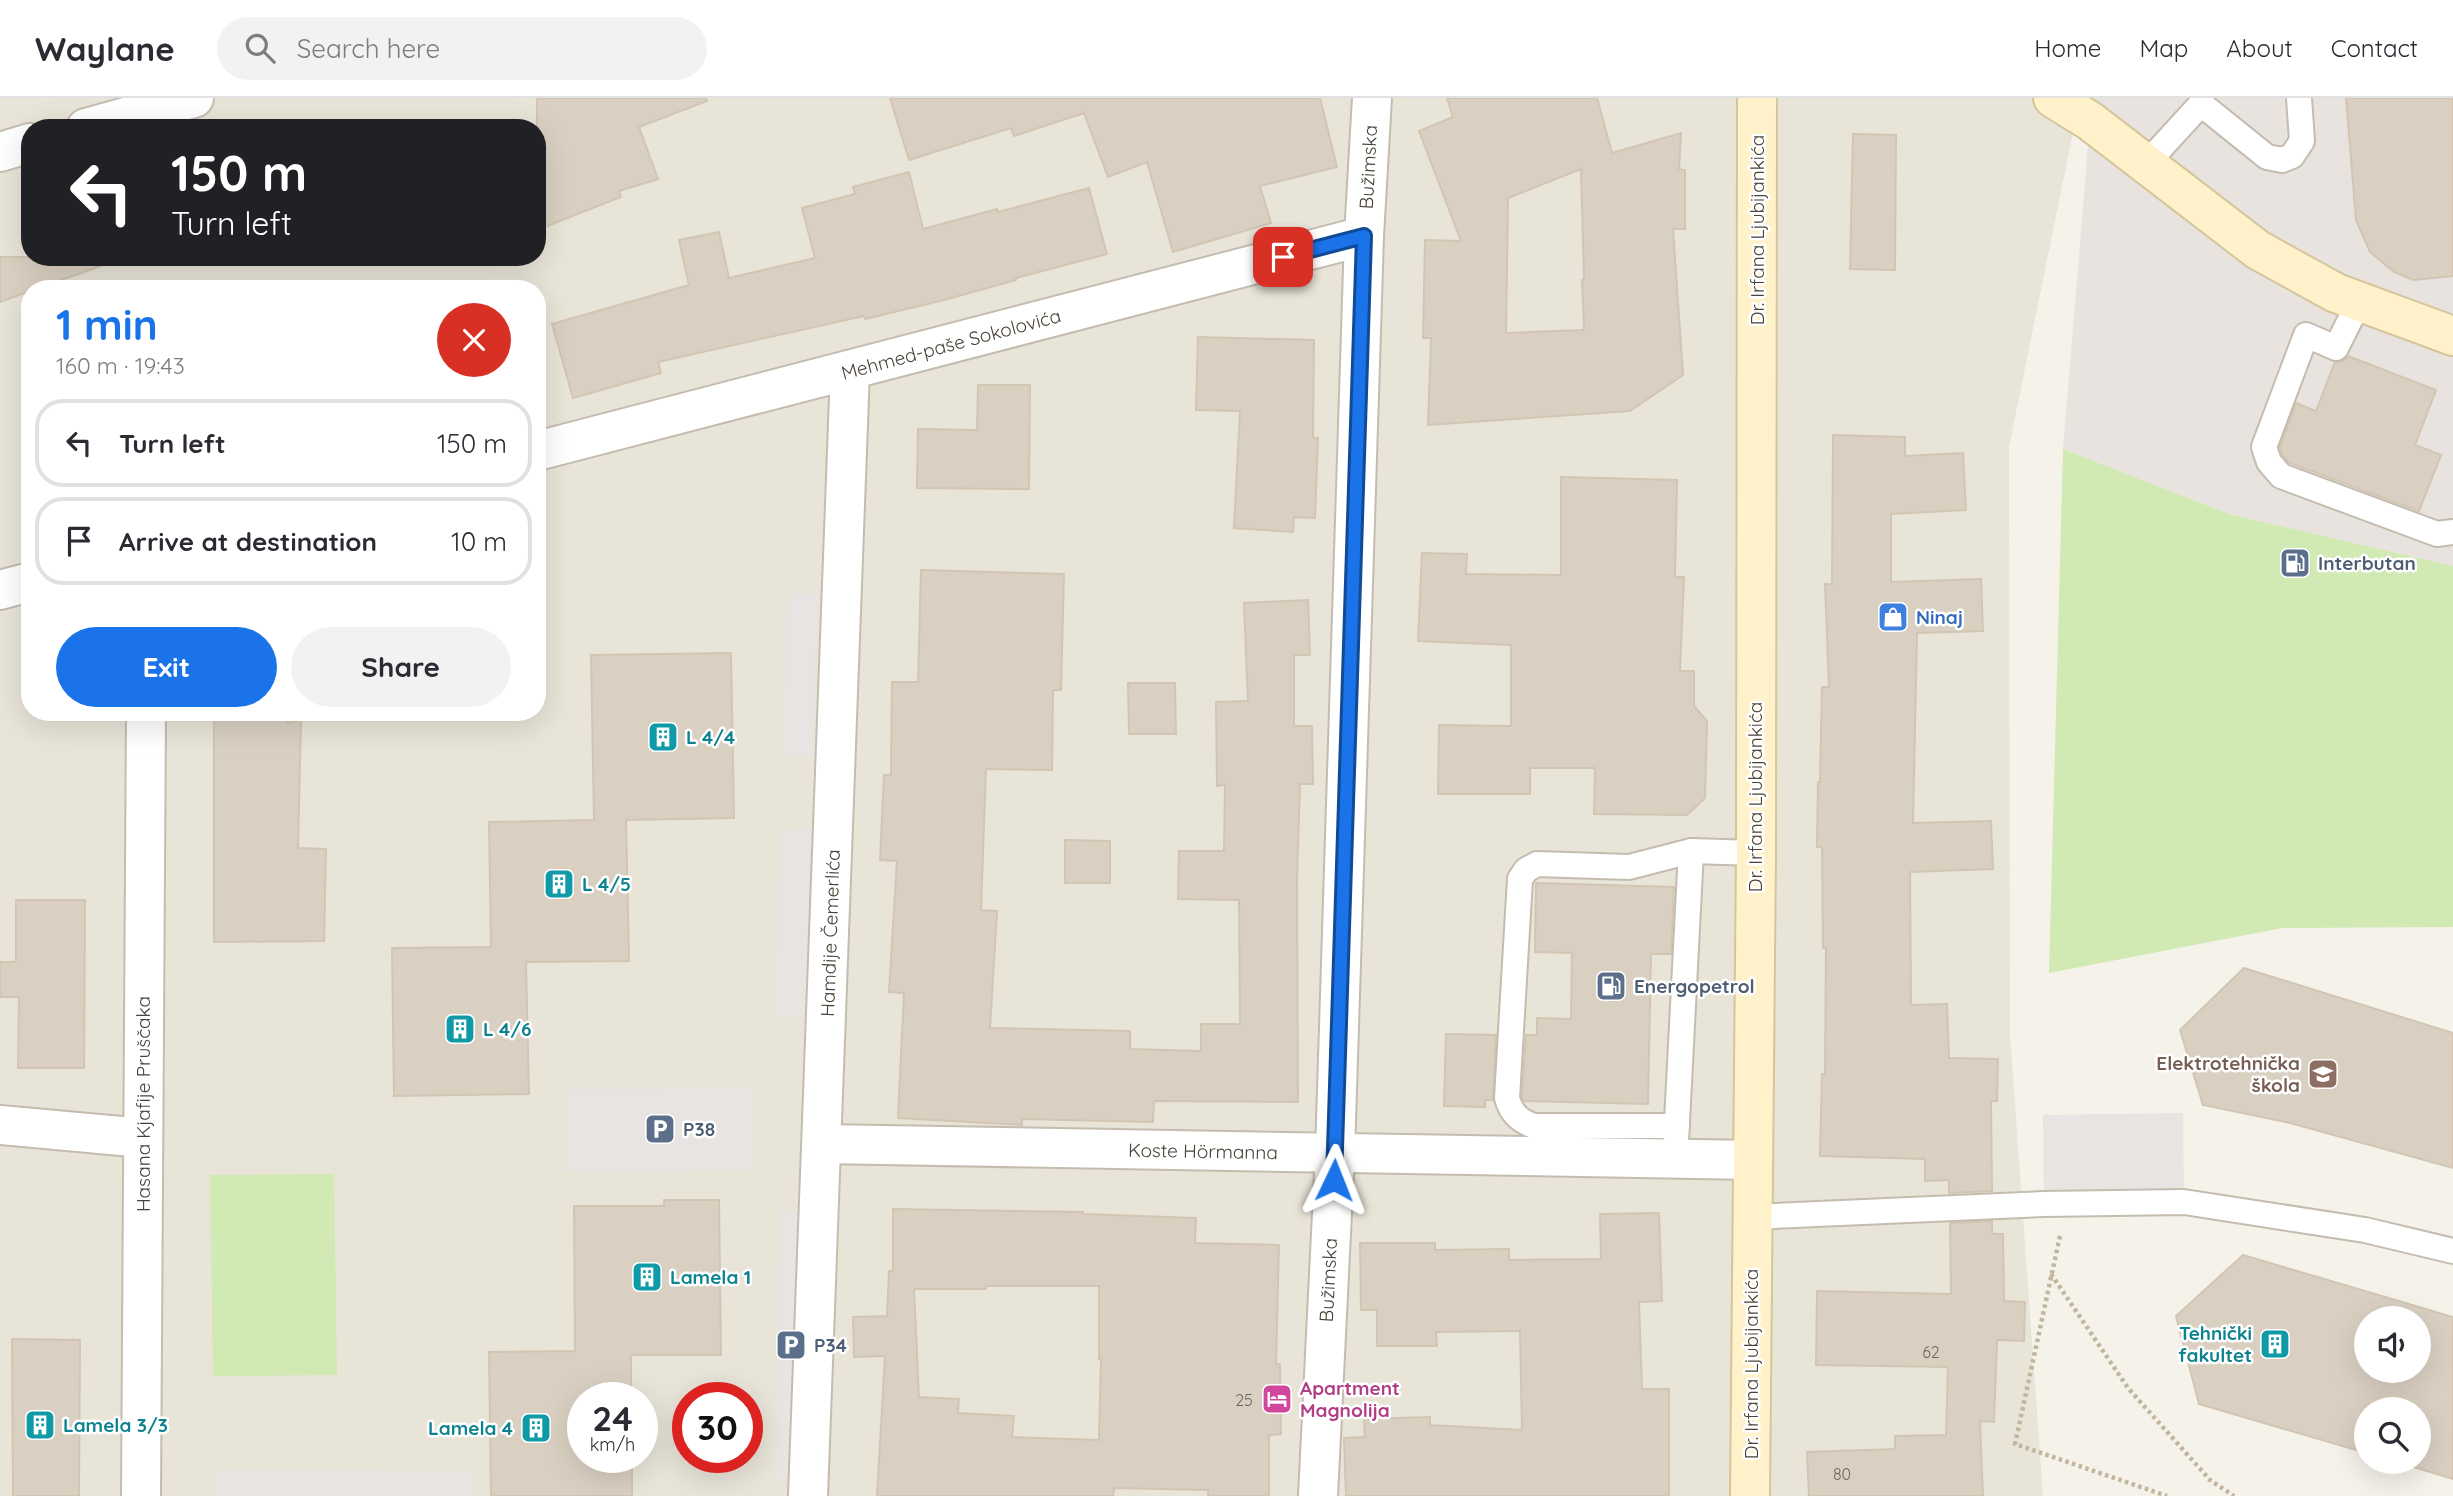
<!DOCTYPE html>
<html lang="en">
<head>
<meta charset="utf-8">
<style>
  :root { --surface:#fff; --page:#f2f2f3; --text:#2b2b33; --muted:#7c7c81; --line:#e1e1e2; --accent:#1a73e8 }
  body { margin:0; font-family:Quicksand,sans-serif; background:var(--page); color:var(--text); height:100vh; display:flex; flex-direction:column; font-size:26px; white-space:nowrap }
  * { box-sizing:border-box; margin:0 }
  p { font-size:23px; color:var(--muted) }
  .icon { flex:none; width:38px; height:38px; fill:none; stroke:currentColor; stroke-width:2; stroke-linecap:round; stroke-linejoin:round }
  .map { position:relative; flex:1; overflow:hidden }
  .side { position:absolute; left:21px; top:182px; width:525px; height:441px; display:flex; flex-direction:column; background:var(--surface); border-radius:28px; box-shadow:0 7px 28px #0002 }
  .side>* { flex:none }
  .top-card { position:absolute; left:21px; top:21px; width:525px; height:147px; border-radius:28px; box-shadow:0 7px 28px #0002; background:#202124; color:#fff; overflow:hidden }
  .buttons { position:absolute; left:2354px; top:1208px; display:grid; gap:14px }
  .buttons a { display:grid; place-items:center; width:77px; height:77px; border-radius:50%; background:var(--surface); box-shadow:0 7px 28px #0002; font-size:35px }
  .speed { position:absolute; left:567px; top:1284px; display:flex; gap:14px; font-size:35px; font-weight:700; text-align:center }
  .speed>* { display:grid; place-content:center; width:91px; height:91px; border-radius:50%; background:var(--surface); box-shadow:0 7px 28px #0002; line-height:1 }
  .speed small { font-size:18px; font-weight:400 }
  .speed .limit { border:10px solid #d22; background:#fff; color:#111 }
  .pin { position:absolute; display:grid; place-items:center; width:60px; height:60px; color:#fff; margin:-30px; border-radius:14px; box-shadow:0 4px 10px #0006 }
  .me { position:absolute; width:77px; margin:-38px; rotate:2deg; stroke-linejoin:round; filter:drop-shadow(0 0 5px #0008) }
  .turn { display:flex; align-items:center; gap:24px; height:147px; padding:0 35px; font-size:32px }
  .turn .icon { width:91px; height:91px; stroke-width:2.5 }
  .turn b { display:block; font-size:49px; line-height:60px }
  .round { display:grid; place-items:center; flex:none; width:74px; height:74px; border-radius:37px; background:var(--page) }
  .headline { display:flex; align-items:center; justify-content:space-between; height:119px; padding:0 35px }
  h1 { font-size:42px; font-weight:800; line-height:52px; color:var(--accent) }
  .action { display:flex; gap:14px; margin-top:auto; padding:14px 35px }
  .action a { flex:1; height:80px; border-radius:42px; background:var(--accent); color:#fff; font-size:28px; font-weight:800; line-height:80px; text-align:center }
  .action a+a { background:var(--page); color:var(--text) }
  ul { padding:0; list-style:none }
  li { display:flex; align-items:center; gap:21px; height:88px; margin:0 14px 10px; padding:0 21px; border:4px solid var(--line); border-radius:28px }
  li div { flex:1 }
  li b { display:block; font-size:26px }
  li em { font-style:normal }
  header { display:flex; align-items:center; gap:42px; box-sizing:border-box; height:98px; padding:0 35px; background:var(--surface); border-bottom:2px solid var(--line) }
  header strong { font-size:33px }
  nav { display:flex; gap:38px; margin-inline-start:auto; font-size:24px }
  .search { width:490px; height:63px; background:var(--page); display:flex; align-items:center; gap:18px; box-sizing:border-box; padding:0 24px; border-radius:38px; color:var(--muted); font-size:26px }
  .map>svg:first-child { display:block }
  .residential { fill:#e9e4d8; fill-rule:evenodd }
  .industrial { fill:#e8e3de }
  .green { fill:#d1e9b3 }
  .parking { fill:#e7e4e1 }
  .building { fill:#dad0c2; stroke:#d2c5b2; stroke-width:2; fill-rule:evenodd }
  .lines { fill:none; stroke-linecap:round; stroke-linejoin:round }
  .lane-casing { stroke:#c4bcaf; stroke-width:28 }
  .street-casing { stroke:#c4bcaf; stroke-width:42 }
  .secondary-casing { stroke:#d5c59a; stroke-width:42 }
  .path { stroke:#c3b59d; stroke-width:4.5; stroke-dasharray:3.5 3.5; stroke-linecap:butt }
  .lane { stroke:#fff; stroke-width:24 }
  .street { stroke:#fff; stroke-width:38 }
  .secondary { stroke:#fff2ca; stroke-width:38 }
  .route-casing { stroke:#114b97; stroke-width:18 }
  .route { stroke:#1a73e8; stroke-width:12 }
  .labels { text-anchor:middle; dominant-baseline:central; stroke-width:5; stroke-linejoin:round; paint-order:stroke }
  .number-label { font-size:16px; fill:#6d665a }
  .street-label { font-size:19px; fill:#494238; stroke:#fff }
  .service-label { font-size:19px; font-weight:bold; fill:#4e5e75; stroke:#fff; text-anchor:start }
  .shop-label { font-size:19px; font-weight:bold; fill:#366cbe; stroke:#fff; text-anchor:start }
  .culture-label { font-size:19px; font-weight:bold; fill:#0d838f; stroke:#fff; text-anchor:start }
  .education-label { font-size:19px; font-weight:bold; fill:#785e54; stroke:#fff; text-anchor:end }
  .hotel-label { font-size:19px; font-weight:bold; fill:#b23c85; stroke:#fff; text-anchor:start }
</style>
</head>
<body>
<header>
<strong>Waylane</strong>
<div class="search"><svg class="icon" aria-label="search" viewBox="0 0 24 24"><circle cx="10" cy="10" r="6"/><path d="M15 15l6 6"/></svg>Search here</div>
<nav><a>Home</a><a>Map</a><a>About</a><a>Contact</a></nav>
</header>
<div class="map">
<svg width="2453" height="1398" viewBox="0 0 2453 1398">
  <rect width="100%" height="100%" fill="#f5f2ea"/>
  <path class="residential" d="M0,0H2080L2009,349L2010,938L2043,1398H0ZM30,30H537V159H30ZM30,191H537V614H30ZM583,1300H642V1360H583ZM688,1300H747V1360H688Z"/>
  <polygon class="industrial" points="2053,0 2453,0 2453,468 2229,416 2063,351 2090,23"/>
  <g class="green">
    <polygon points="2063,351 2229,416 2453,468 2453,829 2282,830 2049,875"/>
    <polygon points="334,1076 337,1277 213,1278 210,1077"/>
  </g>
  <g class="parking">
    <polygon points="788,494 818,496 812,659 781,658"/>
    <polygon points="781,731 814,732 806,919 773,918"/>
    <polygon points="753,989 754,1072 567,1074 565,991"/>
    <polygon points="2183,1015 2184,1104 2044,1106 2043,1017"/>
    <polygon points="780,1112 807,1112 802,1382 774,1382"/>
    <polygon points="215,1372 472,1373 473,1398 215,1398"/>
  </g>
  <g class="building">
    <polygon points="537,0 706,0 707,3 639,29 658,81 619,93 621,99 537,132"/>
    <polygon points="890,0 1320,0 1337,69 1260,88 1271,125 1173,154 1147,64 1108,79 1084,15 1014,38 1011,30 909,62"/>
    <path d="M1447,0H1597L1612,55L1681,35L1679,71L1685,72V131H1673L1683,277L1630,313L1428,327L1431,240H1423L1425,142L1461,143L1419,33L1453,19ZM1581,71L1584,181L1582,182L1584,232L1506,235L1508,100Z"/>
    <polygon points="2346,0 2453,0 2453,178 2413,182 2394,174 2370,154 2356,122"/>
    <polygon points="1853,36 1896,37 1895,172 1850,171"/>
    <polygon points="909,74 923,131 997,111 998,114 1089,90 1107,156 1016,180 1016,182 944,202 865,221 864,218 658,264 661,275 573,300 552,226 689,187 679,142 719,134 729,180 815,160 802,110 855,96 853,89"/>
    <polygon points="0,159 111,159 112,164 36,191 30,191 30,193 0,204"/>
    <polygon points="1198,239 1314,242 1313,340 1318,340 1315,420 1294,419 1293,434 1234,430 1240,313 1196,312"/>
    <polygon points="2348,258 2436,292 2415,347 2441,357 2419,413 2290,365 2282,357 2280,349 2296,305 2316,313 2335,264 2344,263"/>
    <polygon points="978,287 1030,287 1029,391 917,390 918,331 977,332"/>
    <polygon points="1833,337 1905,339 1905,358 1963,355 1966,412 1891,416 1891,484 1981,481 1983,533 1917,535 1913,725 1991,723 1993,771 1910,774 1911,907 1947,906 1949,960 1998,961 1997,1003 1991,1003 1992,1093 1949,1095 1949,1082 1925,1083 1925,1061 1820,1058 1822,976 1825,976 1826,850 1823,850 1822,749 1817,749 1818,684 1820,684 1822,589 1829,589 1825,486 1832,486"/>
    <polygon points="1561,379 1677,382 1675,479 1684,479 1680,573 1694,573 1694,608 1707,623 1705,700 1687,717 1594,716 1595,670 1530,670 1530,696 1438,696 1439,627 1511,628 1511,547 1418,543 1422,455 1467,456 1466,476 1561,477"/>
    <polygon points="921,472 1064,476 1061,592 1053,592 1052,672 986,671 981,812 997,813 990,930 1130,933 1130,951 1201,953 1201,926 1240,926 1239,802 1178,801 1179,753 1224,753 1225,687 1217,688 1216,604 1248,603 1244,505 1308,502 1310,557 1294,557 1294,628 1312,628 1313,686 1300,686 1297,782 1298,1004 1154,1003 1153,1024 1022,1021 1022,1027 898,1020 904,895 889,894 897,763 880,762 884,677 891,677 892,584 918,584"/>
    <polygon points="731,555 734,720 626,722 629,863 526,864 529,996 394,998 392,850 491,849 489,724 594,722 591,557"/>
    <polygon points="1128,585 1175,585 1176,636 1129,636"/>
    <polygon points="214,614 287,614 287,625 301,622 298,750 326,751 324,843 214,844"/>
    <polygon points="1065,742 1110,743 1110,785 1065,785"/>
    <polygon points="1536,785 1674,789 1671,856 1651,856 1648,1006 1524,1003 1522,998 1526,937 1537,937 1537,920 1571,921 1572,855 1535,854"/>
    <polygon points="16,802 85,802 84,970 18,970 19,899 0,899 0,864 16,864"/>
    <polygon points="2244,870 2453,935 2453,1070 2290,1025 2203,1007 2180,932"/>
    <polygon points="1446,936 1496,937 1493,1002 1485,1002 1485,1009 1444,1008"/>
    <polygon points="664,1102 719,1102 721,1257 631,1257 631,1300 583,1300 583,1360 632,1360 632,1398 491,1398 489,1254 575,1253 574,1108 664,1108"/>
    <path d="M893,1111L1083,1114V1116L1196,1120L1195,1145L1279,1147L1276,1266H1280L1281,1336L1269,1337V1398H1208V1392L1114,1390L1113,1398H877L885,1258L854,1259L853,1219L887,1218L889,1173H893ZM986,1188H1099V1261H1101L1099,1342L1012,1339L1014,1318L958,1315L959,1301L919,1299L914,1191H986Z"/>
    <polygon points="1659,1115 1662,1203 1639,1204 1642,1291 1669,1291 1669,1398 1346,1398 1344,1340 1365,1339 1364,1321 1430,1319 1430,1327 1522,1332 1520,1233 1436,1234 1437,1248 1377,1248 1377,1212 1361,1212 1360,1145 1435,1145 1435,1152 1509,1151 1509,1162 1601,1161 1600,1116"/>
    <polygon points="1992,1123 1992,1136 2003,1136 2004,1203 2025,1204 2024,1243 1997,1242 1994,1324 1980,1323 1983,1398 1809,1398 1807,1354 1895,1351 1895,1338 1946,1337 1948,1269 1816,1267 1817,1193 1951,1196 1950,1125"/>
    <path d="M2243,1157L2453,1219V1381L2394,1363H2418V1311H2366V1355L2199,1306L2176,1218ZM2366,1220H2418V1272H2366Z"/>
    <polygon points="12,1241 80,1242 79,1398 13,1398"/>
  </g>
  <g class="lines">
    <g class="lane-casing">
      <g id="lane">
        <polyline points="2146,66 2201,6 2267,59 2282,62 2292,58 2302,43 2299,0"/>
        <polyline points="2359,204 2336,250 2306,237 2264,349 2269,364 2281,378 2437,436 2453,434"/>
        <path d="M1677,1028H1534C1519,1023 1511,1015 1507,1000L1520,781L1526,772L1537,766L1629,769L1691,753L1756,755"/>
        <polyline points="1676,1043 1691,753"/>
        <polyline points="1752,1119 2044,1106 2184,1104 2365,1132 2453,1153"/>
      </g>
    </g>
    <g class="street-casing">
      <g id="street">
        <polyline points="86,30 194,0"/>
        <polyline points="0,54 30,45"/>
        <polyline points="537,353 1364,138"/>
        <polyline points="0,492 30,484"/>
        <polyline points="0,1027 143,1040"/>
        <polyline points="822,1046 1752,1062"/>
        <polyline points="141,1398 146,614"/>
        <polyline points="808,1398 850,272"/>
        <polyline points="1318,1398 1335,1055 1364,138 1372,0"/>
      </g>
    </g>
    <g class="secondary-casing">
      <g id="secondary">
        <polyline points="2053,0 2090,23 2258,152 2336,195 2453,238"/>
        <polyline points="1750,1398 1756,755 1757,0"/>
      </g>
    </g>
    <g class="path">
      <polyline points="2060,1138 2015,1346 2167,1398"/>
      <polyline points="2051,1176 2128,1290 2210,1382 2234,1398"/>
    </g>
    <use href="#lane" class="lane"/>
    <use href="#street" class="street"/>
    <use href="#secondary" class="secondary"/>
  </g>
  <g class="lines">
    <g class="route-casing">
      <polyline id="route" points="1283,159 1364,138 1334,1082"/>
    </g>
    <use href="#route" class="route"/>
  </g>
  <defs>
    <g id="fuel-square" transform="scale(1.575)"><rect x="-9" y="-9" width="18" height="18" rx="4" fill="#5c6f8a" stroke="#fff"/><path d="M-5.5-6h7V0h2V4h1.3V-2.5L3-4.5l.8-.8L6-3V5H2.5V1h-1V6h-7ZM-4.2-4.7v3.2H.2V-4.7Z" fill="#fff"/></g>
    <g id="shop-square" transform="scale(1.575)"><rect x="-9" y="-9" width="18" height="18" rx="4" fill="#3f7fe0" stroke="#fff"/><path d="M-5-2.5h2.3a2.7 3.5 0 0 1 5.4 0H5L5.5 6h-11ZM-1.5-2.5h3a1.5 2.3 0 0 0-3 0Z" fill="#fff"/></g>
    <g id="building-square" transform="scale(1.575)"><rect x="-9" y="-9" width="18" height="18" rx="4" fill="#0f9aa8" stroke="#fff"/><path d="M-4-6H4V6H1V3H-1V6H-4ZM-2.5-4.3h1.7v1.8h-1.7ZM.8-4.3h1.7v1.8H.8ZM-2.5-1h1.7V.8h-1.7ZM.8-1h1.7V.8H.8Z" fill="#fff"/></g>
    <g id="school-square" transform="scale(1.575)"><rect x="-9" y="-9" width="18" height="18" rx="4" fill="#8d6e63" stroke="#fff"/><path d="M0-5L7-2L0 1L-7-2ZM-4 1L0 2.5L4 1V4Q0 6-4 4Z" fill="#fff"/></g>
    <g id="parking-square" transform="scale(1.575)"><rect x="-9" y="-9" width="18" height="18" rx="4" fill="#5c6f8a" stroke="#fff"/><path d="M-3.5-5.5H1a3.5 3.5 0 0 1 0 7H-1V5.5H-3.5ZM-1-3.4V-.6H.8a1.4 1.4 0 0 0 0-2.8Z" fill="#fff"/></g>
    <g id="hotel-square" transform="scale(1.575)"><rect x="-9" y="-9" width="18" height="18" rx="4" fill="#d1479c" stroke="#fff"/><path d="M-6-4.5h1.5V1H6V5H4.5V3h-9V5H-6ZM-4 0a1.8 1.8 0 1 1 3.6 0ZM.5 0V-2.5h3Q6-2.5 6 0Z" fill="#fff"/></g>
  </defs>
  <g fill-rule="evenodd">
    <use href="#fuel-square" x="2295" y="465"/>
    <use href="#shop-square" x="1893" y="519"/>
    <use href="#building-square" x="663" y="639"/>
    <use href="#building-square" x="559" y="786"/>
    <use href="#fuel-square" x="1611" y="888"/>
    <use href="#building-square" x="460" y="931"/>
    <use href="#school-square" x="2323" y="976"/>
    <use href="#parking-square" x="660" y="1031"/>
    <use href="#building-square" x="647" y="1179"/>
    <use href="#building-square" x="2275" y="1246"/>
    <use href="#parking-square" x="791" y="1247"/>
    <use href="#hotel-square" x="1277" y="1301"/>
    <use href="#building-square" x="40" y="1327"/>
    <use href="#building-square" x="536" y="1330"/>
  </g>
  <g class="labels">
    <g class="number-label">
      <text x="1931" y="1254">62</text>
      <text x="1244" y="1302">25</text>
      <text x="1842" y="1376">80</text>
    </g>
    <g class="street-label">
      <text transform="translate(1368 69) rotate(-87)">Bužimska</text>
      <text transform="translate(1757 132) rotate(-90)">Dr. Irfana Ljubijankića</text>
      <text transform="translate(951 246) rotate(-15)">Mehmed-paše Sokolovića</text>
      <text transform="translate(1755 699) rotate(-90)">Dr. Irfana Ljubijankića</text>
      <text transform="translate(830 835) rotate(-88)">Hamdije Čemerlića</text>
      <text transform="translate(143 1006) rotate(-90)">Hasana Kjafije Pruščaka</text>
      <text transform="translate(1203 1053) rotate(1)">Koste Hörmanna</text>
      <text transform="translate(1328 1182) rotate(-87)">Bužimska</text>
      <text transform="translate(1751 1266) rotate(-90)">Dr. Irfana Ljubijankića</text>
    </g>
    <g class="service-label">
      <text x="2318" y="465">Interbutan</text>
      <text x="1634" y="888">Energopetrol</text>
      <text x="683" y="1031">P38</text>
      <text x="814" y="1247">P34</text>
    </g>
    <g class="shop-label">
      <text x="1916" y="519">Ninaj</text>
    </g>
    <g class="culture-label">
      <text x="686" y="639">L 4/4</text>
      <text x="582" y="786">L 4/5</text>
      <text x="483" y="931">L 4/6</text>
      <text x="670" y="1179">Lamela 1</text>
      <text x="2252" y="1235" text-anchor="end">Tehnički<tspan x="2252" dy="22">fakultet</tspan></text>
      <text x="63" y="1327">Lamela 3/3</text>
      <text x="513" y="1330" text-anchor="end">Lamela 4</text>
    </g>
    <g class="education-label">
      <text x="2300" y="965">Elektrotehnička<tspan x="2300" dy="22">škola</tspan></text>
    </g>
    <g class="hotel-label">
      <text x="1300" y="1290">Apartment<tspan x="1300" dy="22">Magnolija</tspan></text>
    </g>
  </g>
</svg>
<div class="buttons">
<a><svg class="icon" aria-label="sound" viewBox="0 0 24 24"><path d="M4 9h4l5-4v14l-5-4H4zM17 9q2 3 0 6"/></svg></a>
<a><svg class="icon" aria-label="search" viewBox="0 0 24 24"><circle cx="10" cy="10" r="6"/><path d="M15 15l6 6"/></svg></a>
</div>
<div class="speed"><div>24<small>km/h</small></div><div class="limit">30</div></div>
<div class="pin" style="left:1283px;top:159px;background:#d93025"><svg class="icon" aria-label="arrive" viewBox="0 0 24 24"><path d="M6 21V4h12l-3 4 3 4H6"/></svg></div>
<svg class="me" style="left:1334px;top:1082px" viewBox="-20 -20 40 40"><path d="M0-17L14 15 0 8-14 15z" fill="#1a73e8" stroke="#fff" stroke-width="4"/></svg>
<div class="top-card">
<div class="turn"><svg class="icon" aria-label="left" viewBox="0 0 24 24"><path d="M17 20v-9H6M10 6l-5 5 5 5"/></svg><div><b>150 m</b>Turn left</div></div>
</div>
<section class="side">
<div class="headline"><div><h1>1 min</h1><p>160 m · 19:43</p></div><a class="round" style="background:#d93025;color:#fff"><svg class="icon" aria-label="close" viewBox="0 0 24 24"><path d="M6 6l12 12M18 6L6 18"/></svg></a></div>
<ul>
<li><svg class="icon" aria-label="left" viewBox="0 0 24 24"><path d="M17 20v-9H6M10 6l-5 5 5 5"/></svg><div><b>Turn left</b></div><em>150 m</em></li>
<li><svg class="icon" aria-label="arrive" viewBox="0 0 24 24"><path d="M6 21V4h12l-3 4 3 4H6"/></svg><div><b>Arrive at destination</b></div><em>10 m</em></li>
</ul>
<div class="action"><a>Exit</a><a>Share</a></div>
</section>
</div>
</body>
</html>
